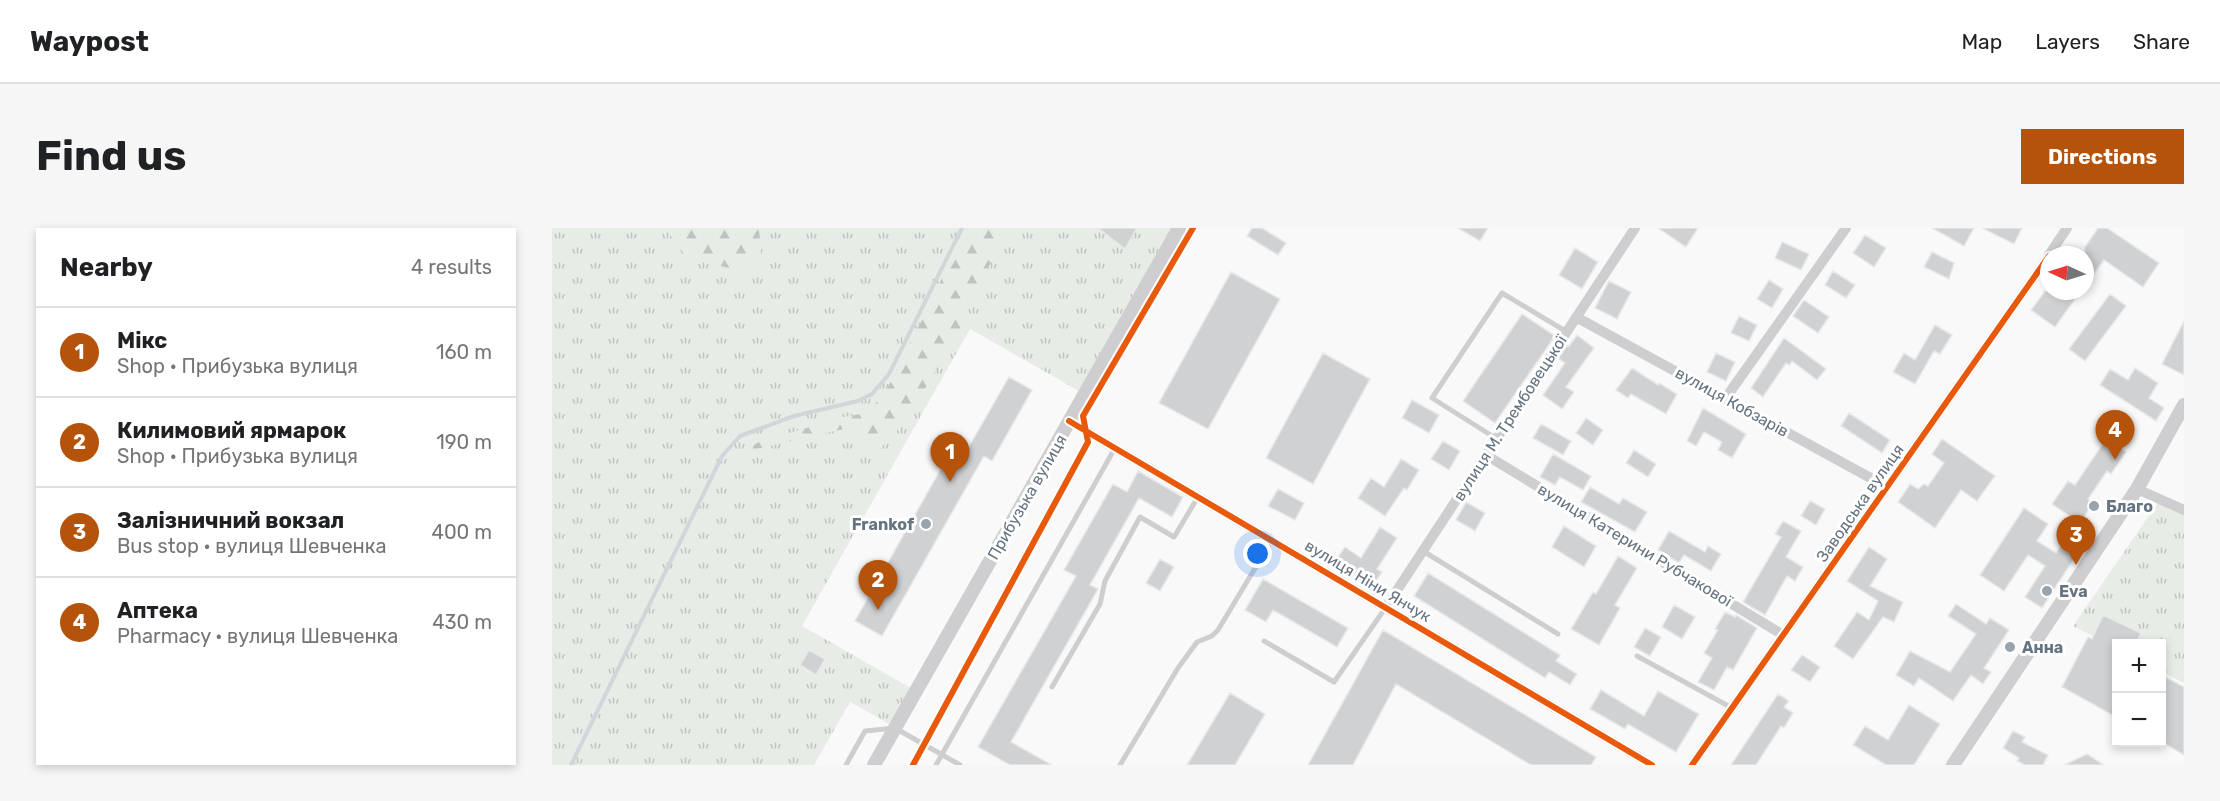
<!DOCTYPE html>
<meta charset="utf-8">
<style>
body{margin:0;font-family:Rubik,sans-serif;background:#f6f6f6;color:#202124}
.controls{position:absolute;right:18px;bottom:18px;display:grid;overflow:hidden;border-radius:0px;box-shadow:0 3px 9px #0003}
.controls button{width:54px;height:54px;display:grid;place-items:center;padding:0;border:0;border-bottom:2px solid #e0e0e0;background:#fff;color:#202124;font:30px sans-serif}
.compass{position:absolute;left:1488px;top:18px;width:54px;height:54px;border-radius:50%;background:#fff;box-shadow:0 3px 9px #0003;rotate:274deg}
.you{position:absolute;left:706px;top:326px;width:21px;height:21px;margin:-15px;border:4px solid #fff;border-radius:50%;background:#1a73e8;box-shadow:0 0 0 9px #1a73e833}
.badge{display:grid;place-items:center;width:39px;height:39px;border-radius:50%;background:#b45309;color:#fff;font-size:20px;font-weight:700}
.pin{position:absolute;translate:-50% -50px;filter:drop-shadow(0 2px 3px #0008)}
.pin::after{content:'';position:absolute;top:32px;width:21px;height:18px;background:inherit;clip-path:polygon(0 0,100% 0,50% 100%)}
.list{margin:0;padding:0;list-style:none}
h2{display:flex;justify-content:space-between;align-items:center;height:78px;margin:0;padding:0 24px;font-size:26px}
h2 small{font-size:20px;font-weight:400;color:#757577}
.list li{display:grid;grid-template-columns:39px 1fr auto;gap:18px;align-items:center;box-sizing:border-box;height:90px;padding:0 24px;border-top:2px solid #e0e0e0}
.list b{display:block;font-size:22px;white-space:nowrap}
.list p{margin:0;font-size:20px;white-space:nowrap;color:#757577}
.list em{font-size:20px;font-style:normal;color:#757577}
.map{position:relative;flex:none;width:1632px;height:537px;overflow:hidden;border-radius:0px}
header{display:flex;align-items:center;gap:36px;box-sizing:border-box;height:84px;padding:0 30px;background:#fff;border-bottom:2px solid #e0e0e0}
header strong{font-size:28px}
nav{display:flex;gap:33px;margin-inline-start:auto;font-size:21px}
.intro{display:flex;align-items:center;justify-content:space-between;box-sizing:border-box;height:144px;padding:0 36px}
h1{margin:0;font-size:42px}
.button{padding:15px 27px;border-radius:0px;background:#b45309;color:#fff;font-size:21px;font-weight:700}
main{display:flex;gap:36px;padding:0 36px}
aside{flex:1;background:#fff;border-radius:0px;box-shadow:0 3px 9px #0003}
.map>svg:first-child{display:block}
.grass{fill:url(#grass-tufts)}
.forest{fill:url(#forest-firs)}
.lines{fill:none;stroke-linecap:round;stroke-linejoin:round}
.stream{stroke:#d0d6da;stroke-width:4}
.building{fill:#d0d1d2;stroke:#e8e8e8;stroke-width:1.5}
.service{stroke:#ceced0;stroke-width:5}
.minor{stroke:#ceced0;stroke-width:10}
.tertiary{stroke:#ceced0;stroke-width:14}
.cycleway-casing{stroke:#fff;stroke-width:10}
.cycleway{stroke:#e8590c;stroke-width:6}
.poi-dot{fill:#99a3ab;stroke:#fff;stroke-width:2}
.labels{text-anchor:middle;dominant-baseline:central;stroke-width:6;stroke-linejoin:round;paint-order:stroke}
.street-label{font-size:16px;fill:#667481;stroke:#fff}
.poi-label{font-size:16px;font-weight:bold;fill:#667481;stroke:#fff;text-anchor:start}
</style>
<header>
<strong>Waypost</strong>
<nav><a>Map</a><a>Layers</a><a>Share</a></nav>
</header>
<div class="intro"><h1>Find us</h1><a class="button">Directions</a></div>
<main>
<aside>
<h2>Nearby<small>4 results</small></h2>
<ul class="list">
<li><span class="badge">1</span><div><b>Мікс</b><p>Shop · Прибузька вулиця</p></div><em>160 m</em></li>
<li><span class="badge">2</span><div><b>Килимовий ярмарок</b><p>Shop · Прибузька вулиця</p></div><em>190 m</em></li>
<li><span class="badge">3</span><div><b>Залізничний вокзал</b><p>Bus stop · вулиця Шевченка</p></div><em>400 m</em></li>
<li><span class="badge">4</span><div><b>Аптека</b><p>Pharmacy · вулиця Шевченка</p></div><em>430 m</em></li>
</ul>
</aside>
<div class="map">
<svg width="1632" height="537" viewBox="0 0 1632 537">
<defs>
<pattern id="grass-tufts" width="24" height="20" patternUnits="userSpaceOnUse" patternTransform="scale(1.5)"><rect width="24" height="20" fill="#e8ece7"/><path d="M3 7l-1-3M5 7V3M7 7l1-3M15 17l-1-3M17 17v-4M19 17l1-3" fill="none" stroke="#c0c4c1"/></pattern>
<pattern id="forest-firs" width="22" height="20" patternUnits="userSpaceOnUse" patternTransform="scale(1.5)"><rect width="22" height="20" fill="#e8ece7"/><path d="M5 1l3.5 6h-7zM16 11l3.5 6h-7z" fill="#c0c4c1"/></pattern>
</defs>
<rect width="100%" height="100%" fill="#f9f9f9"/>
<!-- grass -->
<path class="grass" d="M0,0H619L527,163L418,101L250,398L359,460L339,497L298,474L262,537H0Z
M1607,273L1632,284V455L1610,444V416H1564V420L1521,398Z"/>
<!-- forest -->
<path class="forest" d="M113,0H207L209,27L194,44L135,30Z
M416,0H455L408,100L355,192L324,225L296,200L187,225L207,214L292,189L315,185L334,163Z"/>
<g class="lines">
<!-- stream -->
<path class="stream" d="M19,537L170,228L188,208L242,188L306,173L320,166L337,146L410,0"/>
</g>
<!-- building -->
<path class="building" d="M546,0H585L573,21Z
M700,0H710L734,15L726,27L695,8Z
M906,0H936L928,13Z
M1106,0H1146L1134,19Z
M1380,0H1422L1412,18Z
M1430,0H1470L1462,16Z
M1546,0H1555L1607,35L1591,59L1552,32L1533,58V19Z
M1313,7L1334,20L1322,39L1301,25Z
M1230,14L1257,26L1249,42L1223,30Z
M1023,20L1046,34L1030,61L1007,47Z
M1380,24L1402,35L1397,51L1372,39Z
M1281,43L1303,57L1294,70L1273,57Z
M679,44L728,71L656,201L607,175Z
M1217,52L1231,61L1220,80L1205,71Z
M1057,53L1079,64L1065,91L1043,80Z
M1493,63H1529L1503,99L1479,82Z
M1558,66L1574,78L1533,133L1517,121Z
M1252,72L1277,89L1266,105L1241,88Z
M970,86L1003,108L943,195L911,173Z
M1187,88L1205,97L1197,113L1179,105Z
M1632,93V147L1610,136Z
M1383,97L1400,107L1388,126L1382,123L1363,156L1341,144L1352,125L1363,132Z
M1025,107L1042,120L1014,159L1022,164L1010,181L991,167L1013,135L1006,130L1015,117L1017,118Z
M1232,110L1274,141L1265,152L1240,133L1237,137L1234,135L1211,169L1199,160Z
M771,125L818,151L761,256L714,230Z
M1164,125L1183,134L1174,153L1155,144Z
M1080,140L1106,157L1107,155L1125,166L1114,186L1079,166L1076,170L1064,162Z
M1583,140L1606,155L1597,170L1612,180L1604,193L1548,157L1558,141L1576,152Z
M457,149L480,162L440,233L432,228L330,408L303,393L395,230L407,236Z
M860,172L887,187L877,205L850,190Z
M1151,180L1194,206L1180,230L1166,222L1170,214L1152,204L1144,218L1135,213Z
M1297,185L1338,212L1330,225L1289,198Z
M1034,190L1051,202L1041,217L1024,205Z
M989,196L1019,213L1011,227L981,210Z
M1390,211L1443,248L1425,273L1409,262L1383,300L1346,274L1358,256L1366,261L1372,256L1376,258L1392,235L1380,226Z
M1554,211L1574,224L1559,246L1555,243L1536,271L1541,275L1528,295L1500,276L1516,253L1523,257Z
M891,213L908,223L897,242L879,231Z
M1082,222L1104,236L1096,249L1074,235Z
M1001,226L1039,248L1031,262L1008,249L1003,257L988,249Z
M849,231L867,242L855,262L852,260L833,288L806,270L819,250L832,259Z
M586,243L631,269L620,289L587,270L538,357L546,361L459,514L500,537H458L426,519L524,348L512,342L561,256L575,264Z
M1038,259L1067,276L1071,270L1095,284L1083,304L1029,274Z
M726,261L752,275L743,292L716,278Z
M1258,273L1273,281L1264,297L1249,288Z
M914,274L933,285L923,303L904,292Z
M1472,280L1496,296L1485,313L1504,325L1512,313L1527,323L1490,380L1473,369L1493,338L1476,327L1452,363L1428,347Z
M1231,293L1249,303L1234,329L1251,339L1243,353L1235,348L1213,387L1191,374L1229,309L1223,306Z
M1012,298L1044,318L1032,339L1000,319Z
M828,299L845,310L825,341L830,344L818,362L780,337L793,319L809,330Z
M1117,303L1153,324L1156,318L1169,326L1159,343L1132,327L1127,335L1106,322Z
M1317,319L1335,331L1318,358L1351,374L1342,394L1331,389L1301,431L1282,418L1305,384L1317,392L1326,373L1295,353Z
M1066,328L1085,340L1063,377L1068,380L1047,417L1019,401L1041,364L1044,366Z
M608,331L622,339L608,363L594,355Z
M876,345L1008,427L1004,433L1025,446L1018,457L997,444L993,450L862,368Z
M711,351L796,400L785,419L721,382L714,394L693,382Z
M1404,376L1434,396L1438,390L1457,402L1432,440L1439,444L1431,456L1419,447L1401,473L1367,450L1362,458L1344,447L1358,423L1398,444L1424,406L1396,388Z
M1122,377L1143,389L1130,411L1110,399Z
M1173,384L1183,389L1184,387L1205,400L1181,442L1175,439L1162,462L1146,454L1160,430L1152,425L1166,402L1163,401Z
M1551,387L1589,405L1584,416H1564V489L1510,459L1536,409L1540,411Z
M1093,400L1109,409L1098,428L1082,419Z
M831,402L1044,529L1039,537H979L844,456L801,537H756Z
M257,422L273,431L264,447L248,437Z
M1250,427L1268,439L1258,454L1239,442Z
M1610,447L1632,459V527L1610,514Z
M1049,462L1092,488L1106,463L1147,486L1124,524L1076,496L1073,501L1038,481Z
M678,465L713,486L683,537H635Z
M1226,466L1237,473L1232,479L1241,485L1232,500L1229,498L1204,537H1179Z
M1357,477L1388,496L1362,537H1334L1301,517L1313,498L1336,512Z
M1461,503L1473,509L1470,514L1496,527L1491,537H1473L1465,533L1467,530L1451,520Z
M1535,526L1552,537H1512Z"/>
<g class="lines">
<!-- service -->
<path class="service" d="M945,211L880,170L950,65L1015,104
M871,323L1006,406
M712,413L782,454L834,379
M1085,428L1180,480
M500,459L548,376L553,353L588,289L622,309L646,269
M294,537L313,503L343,500L408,537
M384,537L563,220
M568,537L626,440L645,414L660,408L666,402L720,312"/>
<!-- minor -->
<path class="minor" d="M1497,27L1515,0
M1024,89L1335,259
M1173,171L1294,0
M517,193L1100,537
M934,227L1231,407
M1585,261L1632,282
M834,379L1083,0
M1140,537L1497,28"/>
<!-- tertiary -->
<path class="tertiary" d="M322,537L627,0
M1401,537L1585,261L1632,177"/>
<defs>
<path id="cycleway" d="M517,193L1100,537
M361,537L536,214L531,188L641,0
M1140,537L1497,28"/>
</defs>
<!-- cycleway casing -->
<use href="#cycleway" class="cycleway-casing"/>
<!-- cycleway -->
<use href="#cycleway" class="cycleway"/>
</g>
<!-- markers -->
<g class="poi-dot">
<circle cx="1542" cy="278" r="6"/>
<circle cx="374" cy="296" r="6"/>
<circle cx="1495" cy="363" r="6"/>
<circle cx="1458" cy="419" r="6"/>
</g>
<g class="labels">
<!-- street labels -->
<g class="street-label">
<text transform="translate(1180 174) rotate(29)">вулиця Кобзарів</text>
<text transform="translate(958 190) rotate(-57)">вулиця М. Трембовецької</text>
<text transform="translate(475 269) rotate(-60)">Прибузька вулиця</text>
<text transform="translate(1308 275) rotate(-55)">Заводська вулиця</text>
<text transform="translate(1083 317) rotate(31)">вулиця Катерини Рубчакової</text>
<text transform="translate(816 353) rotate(31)">вулиця Ніни Янчук</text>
</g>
<!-- poi labels -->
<g class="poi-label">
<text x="1554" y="278">Благо</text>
<text x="362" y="296" text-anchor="end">Frankof</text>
<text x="1507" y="363">Eva</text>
<text x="1470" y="419">Анна</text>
</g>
</g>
</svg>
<div class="controls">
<button>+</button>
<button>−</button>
</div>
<svg class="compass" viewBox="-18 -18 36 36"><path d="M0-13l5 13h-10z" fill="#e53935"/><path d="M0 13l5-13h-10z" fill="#757577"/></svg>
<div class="you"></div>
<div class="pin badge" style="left:398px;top:254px">1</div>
<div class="pin badge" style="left:326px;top:382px">2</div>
<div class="pin badge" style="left:1524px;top:337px">3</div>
<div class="pin badge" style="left:1563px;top:232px">4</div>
</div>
</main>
